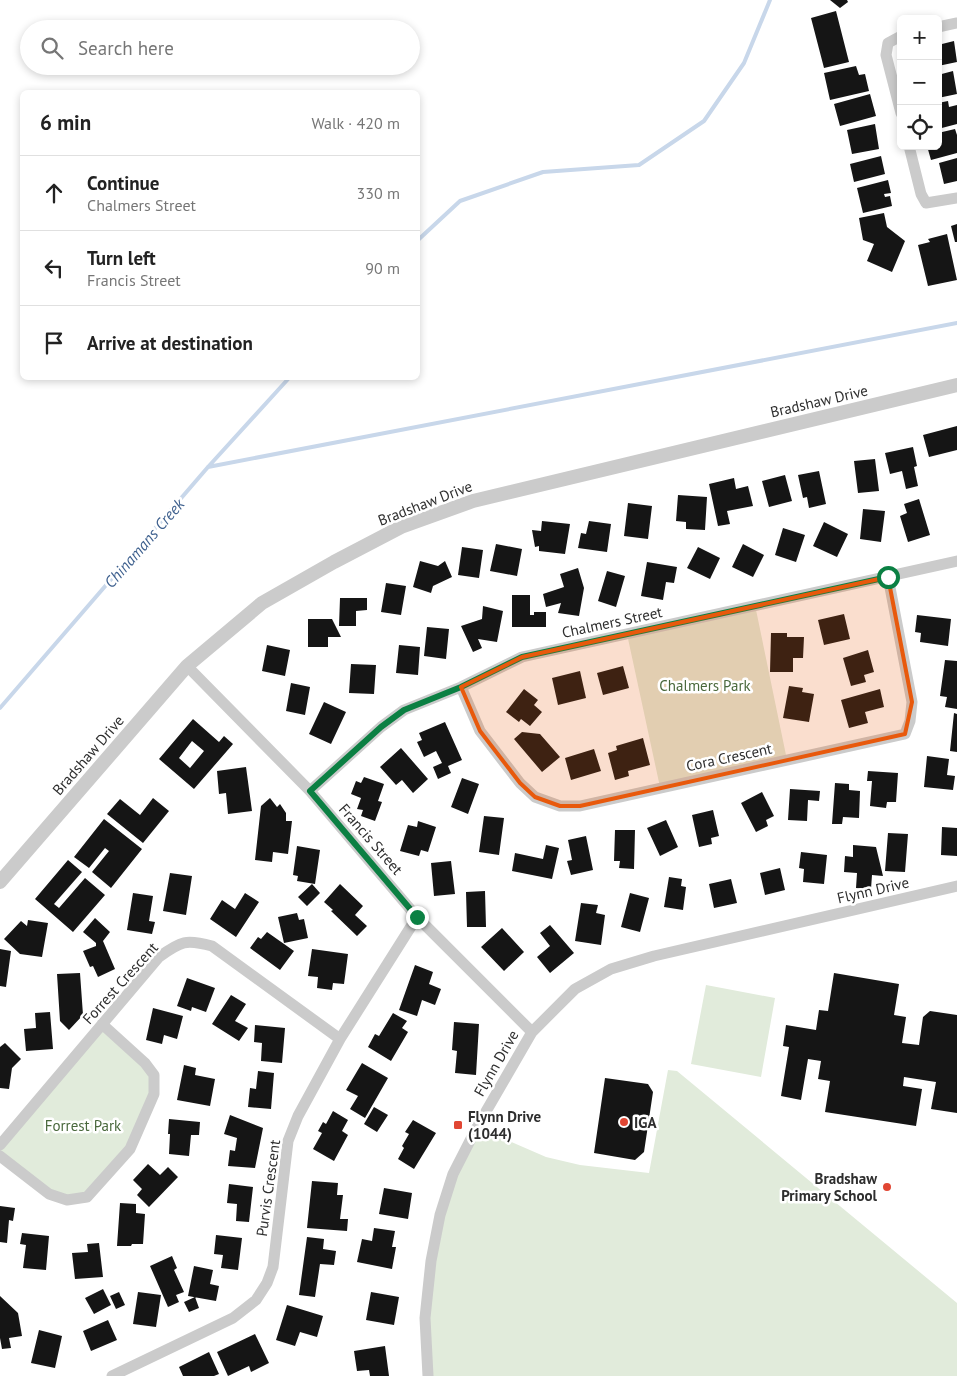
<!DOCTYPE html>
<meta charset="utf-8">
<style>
body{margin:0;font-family:"PT Sans",sans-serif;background:#f6f6f6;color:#222}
.controls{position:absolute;right:15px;top:15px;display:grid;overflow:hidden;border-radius:8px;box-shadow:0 2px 8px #0003}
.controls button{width:45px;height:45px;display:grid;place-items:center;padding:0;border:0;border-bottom:1px solid #e0e0e0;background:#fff;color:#222;font:25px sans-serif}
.stop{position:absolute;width:15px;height:15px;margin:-11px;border:4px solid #0b8043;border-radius:50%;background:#fff}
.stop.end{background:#0b8043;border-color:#fff;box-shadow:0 1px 5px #0008}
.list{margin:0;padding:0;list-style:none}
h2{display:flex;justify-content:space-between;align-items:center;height:65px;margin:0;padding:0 20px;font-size:21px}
h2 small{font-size:16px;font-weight:400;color:#767676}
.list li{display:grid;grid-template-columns:32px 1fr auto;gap:15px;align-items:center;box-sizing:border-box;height:75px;padding:0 20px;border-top:1px solid #e0e0e0}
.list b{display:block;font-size:19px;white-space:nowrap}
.list p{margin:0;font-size:16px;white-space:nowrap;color:#767676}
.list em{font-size:16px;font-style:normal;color:#767676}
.icon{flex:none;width:28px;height:28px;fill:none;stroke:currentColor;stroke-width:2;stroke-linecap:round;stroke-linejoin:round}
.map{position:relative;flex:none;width:957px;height:1376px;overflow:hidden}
.search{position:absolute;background:#fff;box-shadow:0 2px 8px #0003;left:20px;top:20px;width:400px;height:55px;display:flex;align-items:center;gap:12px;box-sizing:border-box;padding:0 18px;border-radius:28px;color:#767676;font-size:19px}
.panel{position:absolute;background:#fff;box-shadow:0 2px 8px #0003;left:20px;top:90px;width:400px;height:290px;border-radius:8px}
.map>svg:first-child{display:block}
.green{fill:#e1ebdb}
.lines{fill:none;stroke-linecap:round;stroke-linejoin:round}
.stream{stroke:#c8d7ea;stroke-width:4}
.building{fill:#151515;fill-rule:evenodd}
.minor{stroke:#cbcbcb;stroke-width:11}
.tertiary{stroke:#cbcbcb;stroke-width:14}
.route{stroke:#0b8043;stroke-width:6}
.marked{fill:#e8590c;fill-opacity:0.2;stroke:#e8590c;stroke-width:4;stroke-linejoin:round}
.poi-dot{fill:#e14633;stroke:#fff;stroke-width:2}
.labels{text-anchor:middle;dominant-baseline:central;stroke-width:5;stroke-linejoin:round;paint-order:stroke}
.street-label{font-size:15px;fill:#2e2e2e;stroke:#fff}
.park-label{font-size:15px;fill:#49683c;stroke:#fff}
.poi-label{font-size:15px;font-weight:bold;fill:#2e2e2e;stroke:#fff;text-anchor:start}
.water-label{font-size:16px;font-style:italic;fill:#3e608e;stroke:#fff}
</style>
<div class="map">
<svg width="957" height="1376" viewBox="0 0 957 1376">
<rect width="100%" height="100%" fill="#fff"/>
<!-- green -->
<path class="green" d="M755,605L787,760L660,787L627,634Z
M706,985L775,998L761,1077L691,1064Z
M102,1024L145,1063L154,1094L130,1149L87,1197L67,1200L0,1156V1145Z
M668,1070L677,1071L957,1303V1376H428L425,1318L440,1215L477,1127L546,1157L580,1165L649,1173Z"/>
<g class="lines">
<!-- stream -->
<path class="stream" d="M418,240L460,201L543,172L639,165L704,121L744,63L770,0
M208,467L957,323
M0,708L208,467L289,378"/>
</g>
<!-- building -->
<path class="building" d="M830,0H847L848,2L840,8Z
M836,11L849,62L824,68L811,18Z
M954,41L957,62L938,66V45Z
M856,66L859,75L865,74L869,91L830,100L824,73Z
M953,71L957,94L938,98V75Z
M870,94L876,116L840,126L834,104Z
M948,101L949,107L957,105V124L938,129V103Z
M875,124L879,149L852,154L847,130Z
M955,129L957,135V153L931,160L927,146H938V133Z
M881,156L885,174L854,182L850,164Z
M957,158V181L944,184L939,163Z
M888,180L891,193L884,194L885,197L890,196L892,206L863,213L857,188Z
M884,213L887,227L905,241L892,272L867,261L874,244L863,240L859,218Z
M957,224V242H955L951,226Z
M947,234L957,280L928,286L918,245L930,242L928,239Z
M957,426V450L929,457L923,435Z
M913,447L917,466L914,467L918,486L906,489L902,471L890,474L885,453Z
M875,459L879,491L858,493L854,461Z
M819,471L826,504L809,508L807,497L803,498L798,475Z
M785,475L792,501L769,507L762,481Z
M734,478L736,489L748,486L753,506L727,511L730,524L718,526L709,484Z
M678,495L707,497L705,530L686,529V522L676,521Z
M919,499L930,535L908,542L900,516L907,513L904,504Z
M628,503L652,506L648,539L624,536Z
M863,509L885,511L881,542L860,539Z
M542,521L570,524L565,554L539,551V546L535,547L532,530L541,531Z
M589,521L611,524L607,552L578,548L581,533L586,534Z
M824,522L848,534L837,557L813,546Z
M783,528L805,535L796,562L775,555Z
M496,544L522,549L517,576L490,571Z
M743,544L764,555L753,577L732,567Z
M462,547L483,550L479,578L458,575Z
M698,547L720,558L710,579L687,568Z
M420,561L438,566L445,561L452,577L433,586L431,593L413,587Z
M647,562L677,567L674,583L666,582L663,600L641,596Z
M578,568L584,588L579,616L558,613L561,603L546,607L543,594L564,587L560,574Z
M607,571L625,576L616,607L598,601Z
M386,583L406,586L401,615L381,612Z
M512,595H530V615H534V612H546V627H512Z
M340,598H367V610L356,611V626H339Z
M483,606L503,611L497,642L478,639L482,648L473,652L461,626L482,619Z
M844,614L850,639L824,645L818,620Z
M917,615L951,619L948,646L920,642L921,633L915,632Z
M308,619H332L341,637H328V647H308Z
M427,627L449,629L446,659L424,656Z
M771,633H787V637H804L803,658H793V672H770Z
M267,645L290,650L285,676L262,671Z
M399,645L420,647L418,675L396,673Z
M868,650L874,672L864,675L866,682L851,686L843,658Z
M945,660L957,661V709L945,707L947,697L940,696Z
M351,664L376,665L374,694L349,693Z
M623,666L629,688L603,695L597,673Z
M580,671L586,698L558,705L552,678Z
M291,683L310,687L305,715L286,711Z
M789,686L803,688L802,692L814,694L809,722L783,718Z
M524,689L538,700L534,705L542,712L530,726L521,719L519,722L506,712Z
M880,689L884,707L865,712L868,723L849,728L841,700Z
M324,702L346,712L331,744L309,734Z
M954,713L957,714V752L950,751Z
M193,719L219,742L224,736L233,744L194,789L159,759ZM192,741L204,751L190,768L179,758Z
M445,722L462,760L448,766L451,773L438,779L433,767L442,763L436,751L424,757L417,742L422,740L419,733Z
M522,732L540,734L560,757L542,772L514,739Z
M643,738L650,765L628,771L629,776L615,780L608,753L617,750L616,746Z
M401,748L428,779L413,793L402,780L396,785L380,767Z
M594,749L601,771L571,780L565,758Z
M927,756L949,759L947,775L955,776L953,790L924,787Z
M246,767L252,811L228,814L226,793L219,794L217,771Z
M868,771L898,773L896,802H887L886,808L870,806L872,781H867Z
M364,777L384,784L378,801L382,802L375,821L361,816L363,810L357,809L361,798L351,794L356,781L361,783Z
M462,778L479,784L468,814L451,807Z
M835,783L849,784V790L860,791L859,818L843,817L842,824H832Z
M790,789L820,791L819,801L808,800L807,821L788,820Z
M762,792L774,816L766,820L768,826L756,832L741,803Z
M153,798L169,811L143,843L107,814L120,799L140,815Z
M270,798L277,807L280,804L286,813V821H292L288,854L273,852L272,862L255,860L261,806Z
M713,810L719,836L711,838L712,844L699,847L692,815Z
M484,816L504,818L499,855L479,852Z
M104,819L142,849L111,888L92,872L109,851L105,848L89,868L74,857Z
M666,820L678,847L660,856L647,828Z
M418,821L436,827L428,852L421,850L419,856L400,851L408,825L417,827Z
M942,827L957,828V856L941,855Z
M615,830H635L634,869L619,868L620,861H614Z
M888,833L908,834L905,872L885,871Z
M586,836L593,870L571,875L567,861L572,860L568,840Z
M546,845L559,848L552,879L512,871L515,853L543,859Z
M853,845L876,847L883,876L872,875L871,889L856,888L857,873L844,872L845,856L853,857Z
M297,846L320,850L315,884L297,881L298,876L293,875Z
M801,852L827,855L824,884L803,882L804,869L799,868Z
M68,860L82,872L54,904L59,908L85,878L105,895L73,932L35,899Z
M451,861L455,894L434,896L431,863Z
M780,868L785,890L765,895L760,873Z
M170,873L192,876L186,915L163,911Z
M669,877L682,879L681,886L686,887L683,910L664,907Z
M731,879L737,903L714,908L709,884Z
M312,884L320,893L307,906L298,897Z
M340,884L363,906L355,915L367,926L357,936L331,911L333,910L324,902Z
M485,891L486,927H467L466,892Z
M133,893L153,896L149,921L155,922L152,934L127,930Z
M245,893L259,902L236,937L210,919L222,900L235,909Z
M630,893L649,898L640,932L621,927Z
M581,903L598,905L596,913L605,915L601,945L575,941Z
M297,913L299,920L304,919L308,938L284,943L278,917Z
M95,918L110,932L103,941L115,969L98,977L93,966L90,967L83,951L96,946V943L83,932Z
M28,920L48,923L42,957L20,954L4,939L21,921L27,926Z
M550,925L574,953L550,973L537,957L550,946L540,933Z
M502,928L524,952L504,971L481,947Z
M267,932L294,951L280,970L250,948L258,937L261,939Z
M0,949L11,951L6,987L0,986Z
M312,949L348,954L344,984L333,983L332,990L317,988L318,977L308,976Z
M415,965L433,972L429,984L441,989L435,1005L422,1000L417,1016L399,1010Z
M80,973L83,1015L69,1030L60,1021L57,974Z
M834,973L899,984L894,1015L906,1017L902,1043L919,1045L923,1017L930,1011L957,1015V1113L931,1109L936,1082L904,1077L903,1086L922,1089L916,1126L825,1112L830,1081L818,1079L821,1061L808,1059L801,1100L781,1096L789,1047L783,1046L786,1025L816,1030L819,1010L828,1011Z
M187,978L215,988L206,1012L192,1007L191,1011L177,1006Z
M231,995L246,1004L235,1021L248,1028L239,1041L212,1024Z
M153,1008L183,1016L177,1039L164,1035L162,1044L146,1040Z
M50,1012L53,1049L26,1051L24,1029L36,1028L35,1013Z
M393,1013L407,1021L402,1028L408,1032L391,1061L368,1047L375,1034L379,1036Z
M454,1022L479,1024L476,1075L455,1073L457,1051L452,1050Z
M255,1025L285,1028L282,1063L261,1061L262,1043L254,1042Z
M5,1043L21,1059L12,1068L9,1089L0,1088V1047Z
M362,1063L388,1078L365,1118L350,1109L358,1096L346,1090Z
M184,1065L196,1068L195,1075L215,1079L210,1106L177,1100Z
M258,1071L274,1073L271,1109L248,1107L250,1088L256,1089Z
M605,1078L648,1084L653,1092L644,1152L635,1160L594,1153Z
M374,1107L388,1115L377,1132L364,1124Z
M333,1111L348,1120L342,1131L348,1135L334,1161L313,1149L322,1133L318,1131L323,1122L326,1124Z
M230,1115L263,1128L255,1168L228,1166L230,1150L235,1151L237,1138L224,1134Z
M169,1119L200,1122L199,1135H191L189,1156L169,1154L170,1134H168Z
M413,1120L436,1133L414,1169L398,1159L404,1148L402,1146L409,1134L405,1132Z
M148,1164L160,1175L168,1167L178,1177L149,1207L137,1195L142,1189L133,1180Z
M312,1181L338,1183L337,1195H343L340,1219H348L347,1231L307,1228Z
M229,1184L253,1187L249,1222L236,1221L237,1204L227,1203Z
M384,1188L412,1193L408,1219L379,1214Z
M120,1203L136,1204V1213L145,1214L143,1244H132L131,1246H117Z
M0,1206L15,1208L13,1221L9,1220L7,1243L0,1242Z
M374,1228L395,1231L392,1247H396L392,1269L357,1262L362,1239L372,1241Z
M22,1233L49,1236L46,1270L23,1268L26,1245L20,1244Z
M216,1235L242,1238L238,1270L221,1268L223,1255L214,1254Z
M307,1237L324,1239L323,1249L336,1251L334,1265L320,1264L315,1297L299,1295Z
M99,1243L103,1277L75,1279L72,1253L88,1252L87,1244Z
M172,1256L177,1268L174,1270L184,1292L176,1295L179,1302L168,1307L150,1266Z
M194,1266L213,1270L210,1284L219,1286L216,1301L188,1296Z
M103,1289L111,1305L94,1314L85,1298Z
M119,1292L125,1305L116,1309L110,1296Z
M138,1292L161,1295L156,1327L133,1324Z
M371,1292L399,1297L394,1325L366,1320Z
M0,1296L18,1313L22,1336L9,1338L11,1348L2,1349L0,1338Z
M195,1297L199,1308L189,1312L184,1302Z
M287,1305L323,1316L317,1337L300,1332L295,1346L276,1340Z
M108,1320L117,1340L91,1351L83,1331Z
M39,1330L62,1336L55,1368L31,1363Z
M255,1334L269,1363L251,1372L249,1366L228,1376L217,1352Z
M385,1346L389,1376H370L369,1370L357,1371L354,1351Z
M209,1352L219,1374L214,1376H183L179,1367Z"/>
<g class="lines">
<!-- minor -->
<path class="minor" d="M938,27L957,23
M901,36L888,43L886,55L901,113
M909,146L921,194L926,203L957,198
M187,666L310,791L417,917L532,1032
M461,687L480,731L520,783L535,797L560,806H580L905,734L910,721L912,702L888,577
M310,791L381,727L404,710L461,687L522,657L957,561
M0,1145L159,957C181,941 186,939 212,946L340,1039
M0,1156L49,1194L67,1200L87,1197L130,1149L154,1094V1075L145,1063L102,1024
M112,1376L233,1318L256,1300L267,1283L273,1267L288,1141L298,1116L340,1039L417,917
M428,1376L425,1318L431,1261L440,1215L453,1174L477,1127L532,1032L575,989L611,969L654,956L957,886"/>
<!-- tertiary -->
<path class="tertiary" d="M0,882L187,666L262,603L334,562L401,527L473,501L957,385"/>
</g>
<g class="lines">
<!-- route -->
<path class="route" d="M417,917L310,791L381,727L404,710L461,687L522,657L888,577"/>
</g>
<!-- marked area -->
<path class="marked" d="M888,577L912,702L905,734L580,806H560L535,797L520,783L480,731L461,687L522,657Z"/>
<!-- markers -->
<g class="poi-dot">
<circle cx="624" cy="1122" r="5"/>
<rect x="453" y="1120" width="10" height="10" rx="2.5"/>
<circle cx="887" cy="1187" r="5"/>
</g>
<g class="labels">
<!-- street labels -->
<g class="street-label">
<text transform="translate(819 401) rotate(-13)">Bradshaw Drive</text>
<text transform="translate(425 503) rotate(-21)">Bradshaw Drive</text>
<text transform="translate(612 622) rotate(-12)">Chalmers Street</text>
<text transform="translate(88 755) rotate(-49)">Bradshaw Drive</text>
<text transform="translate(729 757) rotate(-12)">Cora Crescent</text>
<text transform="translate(371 839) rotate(49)">Francis Street</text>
<text transform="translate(873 890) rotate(-13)">Flynn Drive</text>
<text transform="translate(120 983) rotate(-48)">Forrest Crescent</text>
<text transform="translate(496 1063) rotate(-60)">Flynn Drive</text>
<text transform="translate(268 1188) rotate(-82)">Purvis Crescent</text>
</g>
<!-- park labels -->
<g class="park-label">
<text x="705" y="685">Chalmers Park</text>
<text x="83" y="1125">Forrest Park</text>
</g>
<!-- poi labels -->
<g class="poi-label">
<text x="468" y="1116">Flynn Drive<tspan x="468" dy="17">(1044)</tspan></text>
<text x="634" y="1122">IGA</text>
<text x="877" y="1178" text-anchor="end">Bradshaw<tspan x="877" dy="17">Primary School</tspan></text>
</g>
<!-- water labels -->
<g class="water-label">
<text transform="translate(144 543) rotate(-49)">Chinamans Creek</text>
</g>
</g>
</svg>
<div class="controls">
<button>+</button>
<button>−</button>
<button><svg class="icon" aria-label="locate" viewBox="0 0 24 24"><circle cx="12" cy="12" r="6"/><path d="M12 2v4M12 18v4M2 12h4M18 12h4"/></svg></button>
</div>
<div class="stop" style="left:888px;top:577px"></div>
<div class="stop end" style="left:417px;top:917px"></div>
<div class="search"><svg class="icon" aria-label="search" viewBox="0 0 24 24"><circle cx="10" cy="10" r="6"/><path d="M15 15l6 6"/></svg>Search here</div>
<section class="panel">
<h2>6 min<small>Walk · 420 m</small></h2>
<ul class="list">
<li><svg class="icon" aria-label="ahead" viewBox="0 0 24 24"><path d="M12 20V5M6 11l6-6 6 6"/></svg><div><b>Continue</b><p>Chalmers Street</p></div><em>330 m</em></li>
<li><svg class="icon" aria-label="left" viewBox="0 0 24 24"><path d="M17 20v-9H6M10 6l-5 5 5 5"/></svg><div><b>Turn left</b><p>Francis Street</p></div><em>90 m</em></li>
<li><svg class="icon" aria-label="arrive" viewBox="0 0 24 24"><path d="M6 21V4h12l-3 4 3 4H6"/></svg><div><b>Arrive at destination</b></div></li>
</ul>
</section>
</div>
